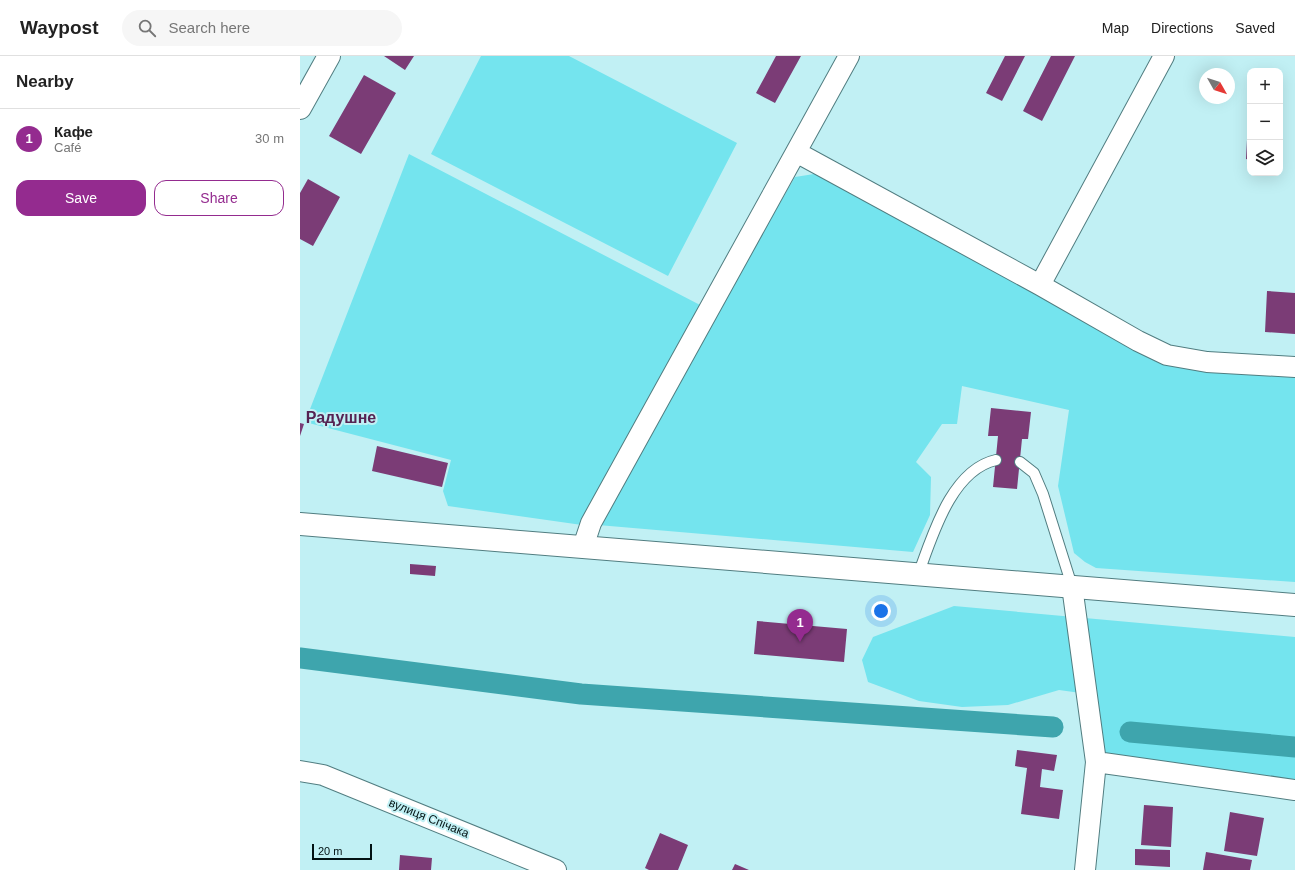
<!DOCTYPE html>
<meta charset="utf-8">
<style>
body{margin:0;font-family:Helvetica,sans-serif;background:#f6f6f6;color:#222}
.controls{position:absolute;right:12px;top:12px;display:grid;overflow:hidden;border-radius:8px;box-shadow:0 4px 16px #0002}
.controls button{width:36px;height:36px;display:grid;place-items:center;padding:0;border:0;border-bottom:1px solid #e0e0e0;background:#fff;color:#222;font:20px sans-serif}
.compass{position:absolute;left:899px;top:12px;width:36px;height:36px;border-radius:50%;background:#fff;box-shadow:0 4px 16px #0002;rotate:129deg}
.scale{position:absolute;left:12px;bottom:10px;width:60px;box-sizing:border-box;padding-left:4px;border:2px solid #021213;border-top:0;font-size:11px;line-height:14px;white-space:nowrap;color:#021213;-webkit-text-stroke:3px #c1f0f4;paint-order:stroke}
.you{position:absolute;left:581px;top:555px;width:14px;height:14px;margin:-10px;border:3px solid #fff;border-radius:50%;background:#1a73e8;box-shadow:0 0 0 6px #1a73e833}
.badge{display:grid;place-items:center;width:26px;height:26px;border-radius:50%;background:#942b8f;color:#fff;font-size:13px;font-weight:700}
.pin{position:absolute;translate:-50% -33px;filter:drop-shadow(0 1px 2px #0008)}
.pin::after{content:'';position:absolute;top:21px;width:14px;height:12px;background:inherit;clip-path:polygon(0 0,100% 0,50% 100%)}
.list{margin:0;padding:0;list-style:none}
h2{display:flex;justify-content:space-between;align-items:center;height:52px;margin:0;padding:0 16px;font-size:17px}
h2 small{font-size:13px;font-weight:400;color:#767676}
.list li{display:grid;grid-template-columns:26px 1fr auto;gap:12px;align-items:center;box-sizing:border-box;height:60px;padding:0 16px;border-top:1px solid #e0e0e0}
.list b{display:block;font-size:15px;white-space:nowrap}
.list p{margin:0;font-size:13px;white-space:nowrap;color:#767676}
.list em{font-size:13px;font-style:normal;color:#767676}
.actions{display:flex;gap:8px;padding:12px 16px}
.actions a{flex:1;padding:9px 0;border:1px solid #942b8f;border-radius:12px;text-align:center;font-size:14px;color:#942b8f}
.actions .main{background:#942b8f;color:#fff}
.icon{flex:none;width:22px;height:22px;fill:none;stroke:currentColor;stroke-width:2;stroke-linecap:round;stroke-linejoin:round}
.map{position:relative;flex:none;width:995px;height:814px;overflow:hidden}
header{display:flex;align-items:center;gap:24px;box-sizing:border-box;height:56px;padding:0 20px;background:#fff;border-bottom:1px solid #e0e0e0}
header strong{font-size:19px}
nav{display:flex;gap:22px;margin-inline-start:auto;font-size:14px}
.search{width:280px;height:36px;background:#f6f6f6;display:flex;align-items:center;gap:10px;box-sizing:border-box;padding:0 14px;border-radius:22px;color:#767676;font-size:15px}
main{display:flex}
aside{flex:1;background:#fff}
.map>svg:first-child{display:block}
.green{fill:#74e4ee}
.lines{fill:none;stroke-linecap:round;stroke-linejoin:round}
.canal{stroke:#3ea5ad;stroke-width:21}
.building{fill:#7b3c76}
.service-casing{stroke:#517d80;stroke-width:12}
.minor-casing{stroke:#517d80;stroke-width:22}
.tertiary-casing{stroke:#517d80;stroke-width:24}
.primary-casing{stroke:#517d80;stroke-width:24}
.service{stroke:#fff;stroke-width:10}
.minor{stroke:#fff;stroke-width:20}
.tertiary{stroke:#fff;stroke-width:22}
.primary{stroke:#fff;stroke-width:22}
.labels{text-anchor:middle;dominant-baseline:central;stroke-width:4;stroke-linejoin:round;paint-order:stroke}
.street-label{font-size:12px;fill:#021213;stroke:#c1f0f4}
.district-label{font-size:16px;font-weight:bold;fill:#552252;stroke:#c1f0f4}
</style>
<header>
<strong>Waypost</strong>
<div class="search"><svg class="icon" aria-label="search" viewBox="0 0 24 24"><circle cx="10" cy="10" r="6"/><path d="M15 15l6 6"/></svg>Search here</div>
<nav><a>Map</a><a>Directions</a><a>Saved</a></nav>
</header>
<main>
<aside>
<h2>Nearby<small></small></h2>
<ul class="list">
<li><span class="badge">1</span><div><b>Кафе</b><p>Café</p></div><em>30 m</em></li>
</ul>
<div class="actions"><a class="main">Save</a><a>Share</a></div>
</aside>
<div class="map">
<svg width="995" height="814" viewBox="0 0 995 814">
<rect width="100%" height="100%" fill="#c1f0f4"/>
<!-- green -->
<path class="green" d="M181,0H269L437,87L368,220L131,98Z
M109,98L402,250L282,469L148,450L143,435L151,404L5,366Z
M514,118L535,126L837,290L995,317V526L796,512L785,506L774,497L758,430L769,354L662,330L657,368H642L616,406L631,421L630,459L613,496L298,469L396,292L495,121Z
M654,550L995,581V734L796,706L788,638L759,634L708,649L662,651L619,645L568,626L562,604L573,581Z"/>
<g class="lines">
<!-- canal -->
<path class="canal" d="M0,602L281,638L753,671
M830,676L995,691"/>
</g>
<!-- building -->
<path class="building" d="M84,0H114L105,14Z
M476,0H501L475,47L456,37Z
M705,0H725L702,45L686,37Z
M751,0H775L742,65L723,55Z
M64,19L96,37L61,98L29,80Z
M949,46H950V104L946,103Z
M8,123L40,141L13,190L0,183V137Z
M967,235L995,237V278L965,276Z
M691,352L731,356L728,383H722L717,433L693,431L698,380H688Z
M0,367L4,368L0,380Z
M77,390L148,407L142,431L72,415Z
M110,508L136,510L135,520L110,518Z
M457,565L547,573L544,606L454,598Z
M717,694L757,699L754,715L742,713L740,731L763,734L759,763L721,758L727,712L715,710Z
M844,749L873,751L871,791L841,789Z
M930,756L964,762L957,800L924,795Z
M360,777L388,789L378,814H349L345,812Z
M835,793L870,794V811L835,809Z
M906,796L952,804L950,814H903Z
M100,799L132,802L131,814H99Z
M435,808L449,814H432Z"/>
<g class="lines">
<defs>
<path id="service" d="M720,406L734,417L743,438L772,530
M618,519C632,481 651,414 696,404"/>
<path id="minor" d="M496,96L549,0
M740,229L864,0
M283,491L291,467L496,96L740,229L838,285L867,299L907,306L995,311
M772,530L796,706L785,814
M796,706L995,734
M0,715L23,719L256,814"/>
<path id="tertiary" d="M0,52L29,0"/>
<path id="primary" d="M0,468L995,549"/>
</defs>
<!-- service casing -->
<use href="#service" class="service-casing"/>
<!-- minor casing -->
<use href="#minor" class="minor-casing"/>
<!-- tertiary casing -->
<use href="#tertiary" class="tertiary-casing"/>
<!-- primary casing -->
<use href="#primary" class="primary-casing"/>
<!-- service -->
<use href="#service" class="service"/>
<!-- minor -->
<use href="#minor" class="minor"/>
<!-- tertiary -->
<use href="#tertiary" class="tertiary"/>
<!-- primary -->
<use href="#primary" class="primary"/>
</g>
<g class="labels">
<!-- street labels -->
<g class="street-label">
<text transform="translate(129 762) rotate(22)">вулиця Спічака</text>
</g>
<!-- district labels -->
<g class="district-label">
<text x="41" y="361">Радушне</text>
</g>
</g>
</svg>
<div class="controls">
<button>+</button>
<button>−</button>
<button><svg class="icon" aria-label="layers" viewBox="0 0 24 24"><path d="M12 4l9 5-9 5-9-5zM3 14l9 5 9-5"/></svg></button>
</div>
<svg class="compass" viewBox="-18 -18 36 36"><path d="M0-13l5 13h-10z" fill="#e53935"/><path d="M0 13l5-13h-10z" fill="#767676"/></svg>
<div class="scale">20 m</div>
<div class="you"></div>
<div class="pin badge" style="left:500px;top:586px">1</div>
</div>
</main>
